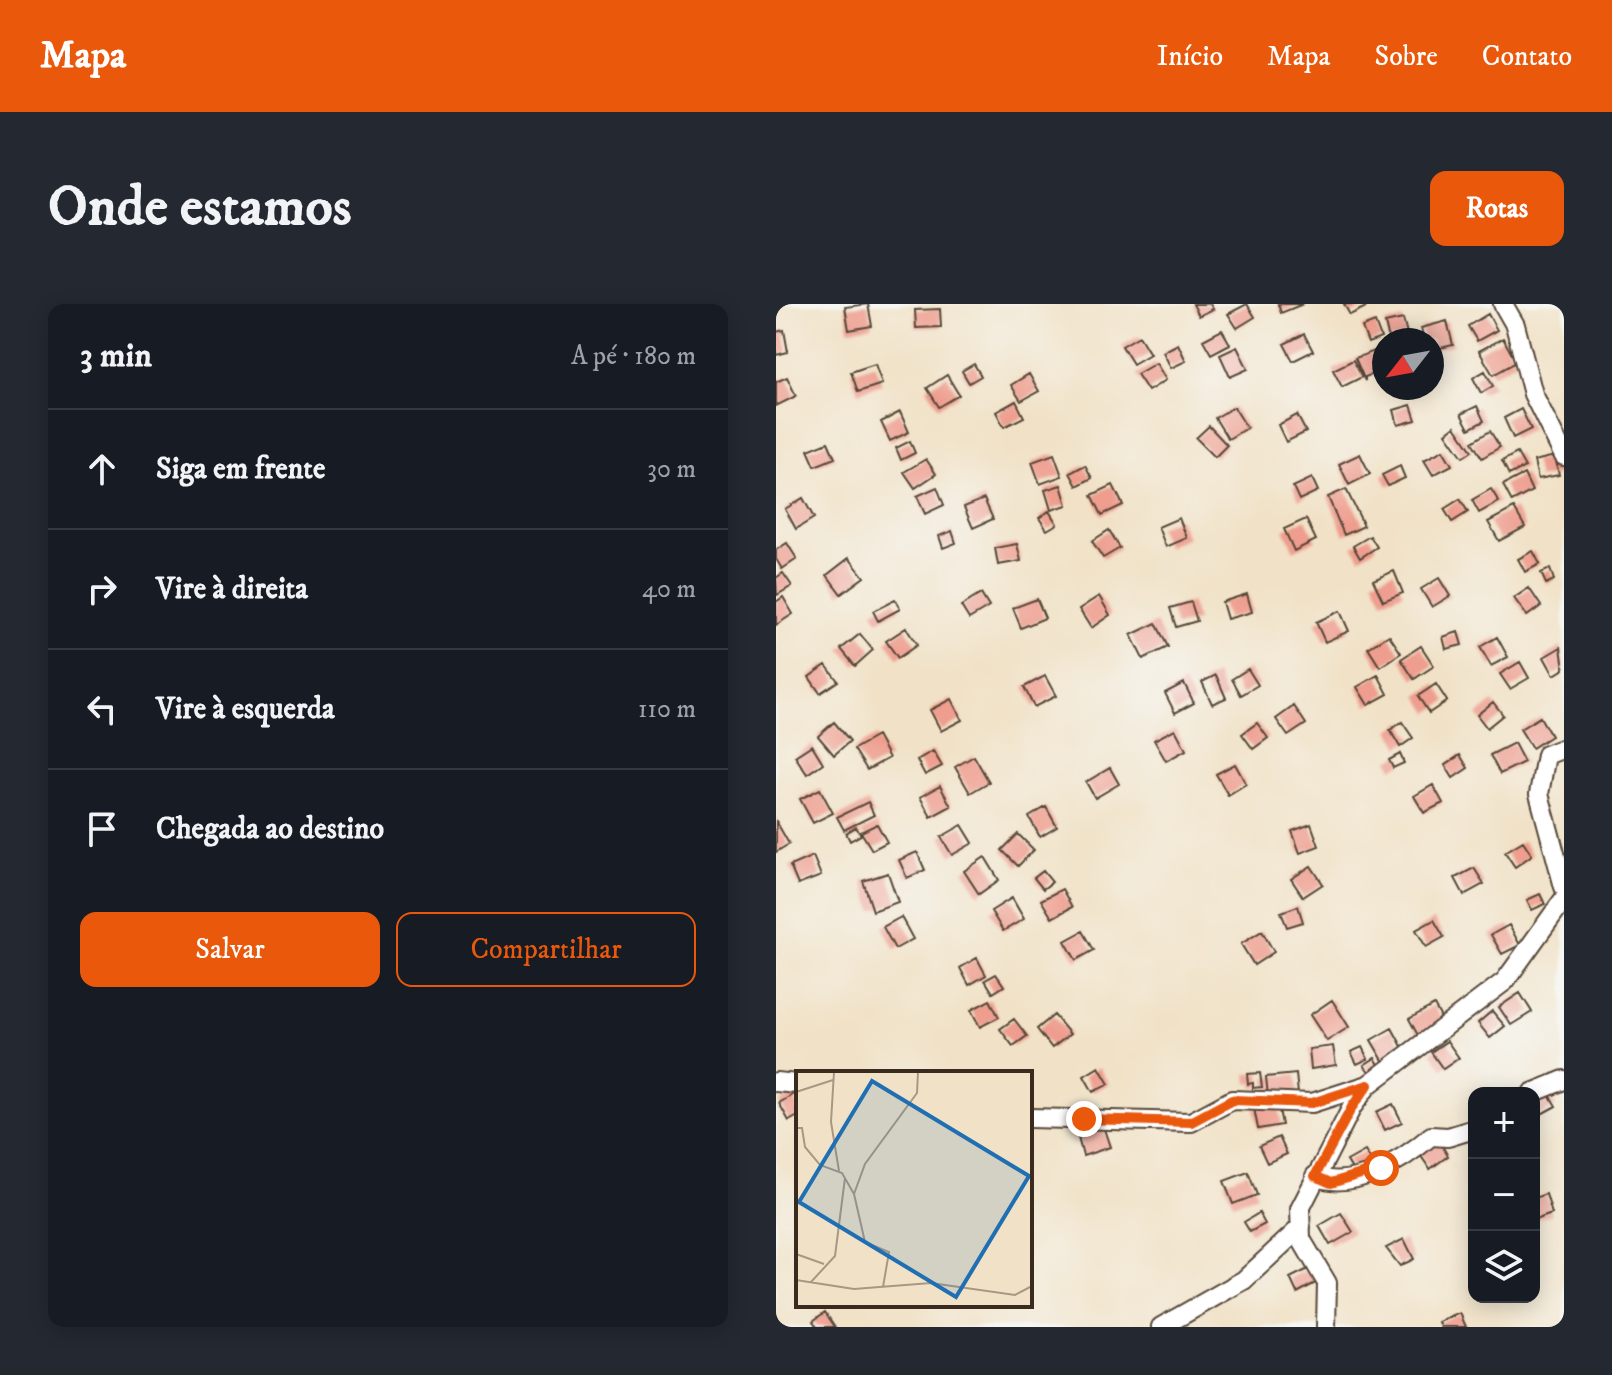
<!DOCTYPE html>
<html lang="pt">
<meta charset="utf-8">
<style>
body{margin:0;font-family:"IM FELL DW Pica",serif;background:#242831;color:#f1f3f6}
.controls{position:absolute;right:24px;bottom:24px;display:grid;overflow:hidden;border-radius:16px;box-shadow:0 4px 20px #0003}
.controls button{width:72px;height:72px;display:grid;place-items:center;padding:0;border:0;border-bottom:2px solid #363941;background:#171b24;color:#f1f3f6;font:40px sans-serif}
.compass{position:absolute;left:596px;top:24px;width:72px;height:72px;border-radius:50%;background:#171b24;box-shadow:0 4px 20px #0003;rotate:239deg}
.stop{position:absolute;width:24px;height:24px;margin:-18px;border:6px solid #ea580c;border-radius:50%;background:#fff}
.stop.end{background:#ea580c;border-color:#fff;box-shadow:0 2px 8px #0008}
.list{margin:0;padding:0;list-style:none}
h2{display:flex;justify-content:space-between;align-items:center;height:104px;margin:0;padding:0 32px;font-size:34px}
h2 small{font-size:26px;font-weight:400;color:#9ea1a6}
.list li{display:grid;grid-template-columns:52px 1fr auto;gap:24px;align-items:center;box-sizing:border-box;height:120px;padding:0 32px;border-top:2px solid #363941}
.list b{display:block;font-size:30px;white-space:nowrap}
.list em{font-size:26px;font-style:normal;color:#9ea1a6}
.actions{display:flex;gap:16px;padding:24px 32px}
.actions a{flex:1;padding:18px 0;border:2px solid #ea580c;border-radius:16px;text-align:center;font-size:28px;color:#ea580c}
.actions .main{background:#ea580c;color:#fff}
.icon{flex:none;width:44px;height:44px;fill:none;stroke:currentColor;stroke-width:2;stroke-linecap:round;stroke-linejoin:round}
.map{position:relative;flex:none;width:788px;height:1023px;overflow:hidden;border-radius:16px}
header{display:flex;align-items:center;gap:48px;box-sizing:border-box;height:112px;padding:0 40px;background:#ea580c;color:#fff}
header strong{font-size:38px}
nav{display:flex;gap:44px;margin-inline-start:auto;font-size:28px}
.intro{display:flex;align-items:center;justify-content:space-between;box-sizing:border-box;height:192px;padding:0 48px}
h1{margin:0;font-size:56px}
.button{padding:20px 36px;border-radius:16px;background:#ea580c;color:#fff;font-size:28px;font-weight:700}
main{display:flex;gap:48px;padding:0 48px}
aside{flex:1;background:#171b24;border-radius:16px;box-shadow:0 4px 20px #0003}
.map>svg:first-child{display:block}
.building{fill:#ee9d8e}
.lines{fill:none;stroke-linecap:round;stroke-linejoin:round}
.minor-casing{stroke:#564637;stroke-width:22}
.minor{stroke:#fff;stroke-width:18}
.route{stroke:#ea580c;stroke-width:10}
.inset-road{fill:none;stroke:#a89883;stroke-width:2}
.view{fill:#1f6fb2;fill-opacity:0.15;stroke:#1f6fb2;stroke-width:4}
.inset-edge{fill:none;stroke:#3b2a1e;stroke-width:4}
</style>
<header>
<strong>Mapa</strong>
<nav><a>Início</a><a>Mapa</a><a>Sobre</a><a>Contato</a></nav>
</header>
<div class="intro"><h1>Onde estamos</h1><a class="button">Rotas</a></div>
<main>
<aside>
<h2>3 min<small>A pé · 180 m</small></h2>
<ul class="list">
<li><svg class="icon" aria-label="ahead" viewBox="0 0 24 24"><path d="M12 20V5M6 11l6-6 6 6"/></svg><div><b>Siga em frente</b></div><em>30 m</em></li>
<li><svg class="icon" aria-label="right" viewBox="0 0 24 24"><path d="M7 20v-9h11M14 6l5 5-5 5"/></svg><div><b>Vire à direita</b></div><em>40 m</em></li>
<li><svg class="icon" aria-label="left" viewBox="0 0 24 24"><path d="M17 20v-9H6M10 6l-5 5 5 5"/></svg><div><b>Vire à esquerda</b></div><em>110 m</em></li>
<li><svg class="icon" aria-label="arrive" viewBox="0 0 24 24"><path d="M6 21V4h12l-3 4 3 4H6"/></svg><div><b>Chegada ao destino</b></div></li>
</ul>
<div class="actions"><a class="main">Salvar</a><a>Compartilhar</a></div>
</aside>
<div class="map">
<svg width="788" height="1023" viewBox="0 0 788 1023">
<rect width="100%" height="100%" fill="#f6f6f2"/>
<filter id="ink" filterUnits="userSpaceOnUse"><feTurbulence type="fractalNoise" baseFrequency=".0125" numOctaves="2"/><feDisplacementMap in="SourceGraphic" scale="16" xChannelSelector="R" yChannelSelector="G"/><feConvolveMatrix kernelMatrix="1 2 1 2 8 2 1 2 1" color-interpolation-filters="sRGB"/></filter>
<filter id="wash" filterUnits="userSpaceOnUse"><feTurbulence type="fractalNoise" baseFrequency=".006" numOctaves="4" result="noise"/><feDisplacementMap in="SourceGraphic" scale="32" xChannelSelector="R" yChannelSelector="G"/><feGaussianBlur stdDeviation="1.8" result="paint"/><feColorMatrix in="noise" values="0 0 0 0 0 0 0 0 0 0 0 0 0 0 0 0 0 1.4 0 .05"/><feComposite in="paint" operator="in"/></filter>
<g filter="url(#wash)">
<rect width="100%" height="100%" fill="#f1e2c7"/>
<g id="blocks">
<!-- building -->
<path class="building" d="M92,0L96,22L73,26L69,3Z
M417,0H434L437,5L423,12Z
M471,0L479,13L461,24L452,10Z
M502,0H527L505,9Z
M568,0H596L574,11Z
M164,5L165,23L140,24L139,6Z
M712,10L721,26L701,37L692,22Z
M627,15L632,33L613,36L609,19Z
M671,17L677,41L656,46V36H648L645,24Z
M599,18L605,34L592,39L586,23Z
M8,26L12,48L0,51V28Z
M446,26L454,40L435,50L427,36Z
M528,30L537,47L517,57L508,40Z
M363,32L374,50L357,60L346,42Z
M727,34L740,58L717,71L703,47Z
M402,40L410,57L395,64L387,48Z
M461,43L472,65L454,73L444,51Z
M599,47L607,66L589,73V77L579,54Z
M577,56L586,73L566,83L557,66Z
M380,59L390,76L372,87L361,70Z
M99,60L106,80L82,88L75,68Z
M198,60L205,72L193,79L186,67Z
M709,67L717,82L705,89L697,74Z
M253,70L263,87L245,97L235,81Z
M171,71L183,91L163,103L151,84Z
M11,73L20,92L0,102V78Z
M240,97L248,113L228,123L220,108Z
M635,101L640,116L622,121L618,106Z
M701,102L708,117L693,125L685,110Z
M458,103L471,124L452,135L439,114Z
M745,105L755,125L737,134L728,114Z
M124,108L133,128L114,137L105,118Z
M521,111L530,128L510,138L502,121Z
M433,122L451,141L439,153L420,134Z
M679,122L696,147L687,153L670,129Z
M714,127L724,143L706,154L696,138Z
M134,137L139,149L125,156L120,144Z
M52,138L59,154L39,162L32,146Z
M667,146L676,161L657,171L648,156Z
M741,149L749,163L733,171L726,157Z
M278,150L286,172L264,180L256,158Z
M584,150L594,170L573,181L563,160Z
M779,152L783,171L762,175L758,157Z
M150,155L160,170L139,184L128,168Z
M309,161L316,174L301,182L294,169Z
M624,162L629,174L612,182L606,171Z
M748,170L756,187L736,198L727,181Z
M536,174L542,187L523,196L517,183Z
M285,181L291,201L275,206L269,186Z
M337,181L347,201L326,211L316,191Z
M161,183L168,201L149,210L141,192Z
M570,185L588,222L568,231L552,193Z
M715,185L723,198L703,209L696,196Z
M27,194L38,214L20,225L9,205Z
M208,195L217,215L197,224L188,203Z
M684,195L692,208L676,218L668,205Z
M738,204L749,223L723,237L712,218Z
M273,207L281,220L271,226L263,214Z
M403,214L411,234L390,243L382,223Z
M530,215L540,236L518,247L508,225Z
M333,226L344,244L327,254L316,237Z
M176,227L180,239L167,244L163,232Z
M594,232L601,243L584,254L577,242Z
M11,239L21,255L6,265L0,255V246Z
M241,240L245,257L222,261L219,244Z
M757,247L764,260L749,268L742,255Z
M73,254L88,273L65,290L51,271Z
M774,265L778,276L770,280L765,269Z
M618,267L627,289L607,297L597,276Z
M7,269L16,282L1,291L0,274Z
M663,274L674,292L656,303L645,285Z
M753,284L765,302L751,312L738,294Z
M205,290L213,303L193,315L185,302Z
M471,290L476,308L451,315L446,298Z
M323,292L334,311L315,324L303,305Z
M7,293L17,310L0,321V298Z
M261,295L269,314L245,324L237,304Z
M119,296L124,305L102,317L97,307Z
M415,298L421,317L400,323L394,304Z
M564,307L573,327L549,338L540,318Z
M380,319L392,343L367,355L355,331Z
M130,324L141,341L122,354L110,337Z
M682,328L686,341L670,345L667,333Z
M84,330L97,346L79,362L65,345Z
M613,331L625,349L604,363L592,344Z
M721,333L732,353L715,362L704,343Z
M645,342L658,362L638,375L625,355Z
M785,343L788,365L778,371L768,353Z
M744,358L753,374L734,385L724,370Z
M50,361L62,377L44,389L33,373Z
M472,365L482,381L465,391L456,375Z
M440,371L450,394L436,400L426,378Z
M602,371L612,390L592,401L581,383Z
M269,372L280,392L258,403L248,383Z
M408,379L418,399L399,409L389,389Z
M660,380L671,397L653,409L642,392Z
M175,395L186,416L165,427L154,406Z
M717,398L727,411L711,424L701,411Z
M518,402L530,420L512,432L500,415Z
M764,413L775,432L756,444L744,425Z
M58,418L74,437L58,451L42,432Z
M626,418L637,434L624,443L614,426Z
M481,419L492,434L477,445L466,430Z
M399,425L410,446L390,457L378,436Z
M101,432L113,454L91,466L78,445Z
M738,439L748,458L724,470L714,451Z
M36,441L47,459L31,470L19,452Z
M157,447L166,462L149,471L141,456Z
M624,450L628,459L617,464L613,456Z
M684,451L692,464L677,474L669,461Z
M198,452L213,478L194,489L179,463Z
M459,460L470,480L452,491L440,470Z
M334,464L343,480L319,494L310,478Z
M657,481L667,499L648,509L638,492Z
M164,482L175,502L155,513L144,493Z
M44,485L57,509L37,519L24,495Z
M92,498L98,511L68,526L61,513Z
M270,503L281,523L264,533L253,513Z
M0,517L13,540L0,548Z
M101,520L111,538L96,546L85,528Z
M535,520L543,542L524,549L516,527Z
M186,521L197,539L176,551L165,533Z
M80,523L85,531L74,537L70,529Z
M242,530L258,546L242,562L226,546Z
M747,537L756,551L739,563L729,548Z
M141,548L149,566L131,574L123,556Z
M37,552L45,572L22,581L14,562Z
M209,553L223,576L203,590L188,567Z
M535,562L547,580L527,593L515,575Z
M698,564L708,580L688,591L679,574Z
M267,567L276,578L267,585L258,574Z
M112,569L122,598L97,607L87,577Z
M286,585L296,603L276,614L265,596Z
M764,590L769,600L756,606L751,596Z
M236,594L248,615L227,627L215,607Z
M522,602L527,618L511,623L505,608Z
M125,613L137,635L119,645L107,623Z
M658,616L668,633L650,643L640,626Z
M733,621L744,641L726,650L715,631Z
M307,627L318,646L300,656L289,637Z
M486,627L498,648L478,661L465,640Z
M201,654L210,671L193,681L184,664Z
M220,670L228,682L217,689L209,676Z
M744,689L756,708L735,721L723,703Z
M214,696L223,713L204,723L195,706Z
M556,696L573,723L551,737L534,711Z
M658,701L669,721L644,735L633,715Z
M716,707L729,722L714,734L702,719Z
M278,711L294,730L276,744L261,725Z
M238,715L251,732L237,742L224,725Z
M616,724L628,746L608,758L595,736Z
M671,737L683,754L667,765L655,748Z
M557,742L560,761L535,765L533,745Z
M586,743L592,755L581,760L575,748Z
M599,754L604,762L594,769L588,761Z
M323,763L333,780L317,788L308,772Z
M484,769L486,783L477,784V779L472,780L471,770Z
M520,770L522,790L492,792L490,773Z
M770,785L780,802L758,814V792Z
M20,789L22,812L13,817L3,799Z
M502,800L506,821L482,825L478,804Z
M617,800L626,818L609,826L600,808Z
M327,822L334,843L307,852L301,830Z
M503,833L511,850L491,859L483,842Z
M662,835L672,852L654,865L642,848Z
M589,847L594,855L599,852L603,858L580,872L571,857Z
M472,868L481,891L457,900L448,877Z
M770,890L776,910L758,916V894Z
M483,909L489,920L474,928L468,918Z
M565,909L577,928L554,941L543,922Z
M628,935L638,955L624,962L610,944Z
M536,963L543,977L521,989L514,974Z
M49,1008L59,1023H41L37,1017Z
M684,1009L690,1023H665L663,1018Z"/>
</g>
</g>
<g filter="url(#ink)">
<use href="#blocks" fill-opacity="0" stroke="#564637" stroke-width="2"/>
<g class="lines">
<defs>
<path id="minor" d="M727,0L739,21L757,90L788,152
M788,444L770,451L763,490L788,583
M0,778L22,780
M756,789L788,776
M254,814L415,818L456,796L536,799L592,781L729,677L788,595
M539,872C576,888 626,857 655,832L672,833L698,825
M385,1023L468,976L525,923
M550,1023L551,979L525,935L524,905L576,803L592,781"/>
</defs>
<!-- minor casing -->
<use href="#minor" class="minor-casing"/>
<!-- minor -->
<use href="#minor" class="minor"/>
</g>
</g>
<g class="lines" filter="url(#ink)">
<!-- route -->
<path class="route" d="M308,815L415,818L456,796L536,799L592,781L576,803L539,872L555,879L605,864"/>
</g>
<!-- overview -->
<g transform="translate(20 767)">
<rect width="236" height="236" fill="#f1e2c7"/>
<path class="inset-road" d="M38,1L35,51L43,100M0,21L37,9M0,57H6L9,76L24,94L46,102L58,123M0,183L28,193M0,209L58,218L135,212L219,224L236,215M15,211L39,185L49,107M87,216L93,181L69,171L58,123L69,93L121,22L122,1"/>
<path class="view" d="M76,10L233,105L160,226L3,131Z"/>
<rect width="236" height="236" class="inset-edge"/>
</g>
</svg>
<div class="controls">
<button>+</button>
<button>−</button>
<button><svg class="icon" aria-label="layers" viewBox="0 0 24 24"><path d="M12 4l9 5-9 5-9-5zM3 14l9 5 9-5"/></svg></button>
</div>
<svg class="compass" viewBox="-18 -18 36 36"><path d="M0-13l5 13h-10z" fill="#e53935"/><path d="M0 13l5-13h-10z" fill="#9ea1a6"/></svg>
<div class="stop" style="left:605px;top:864px"></div>
<div class="stop end" style="left:308px;top:815px"></div>
</div>
</main>
